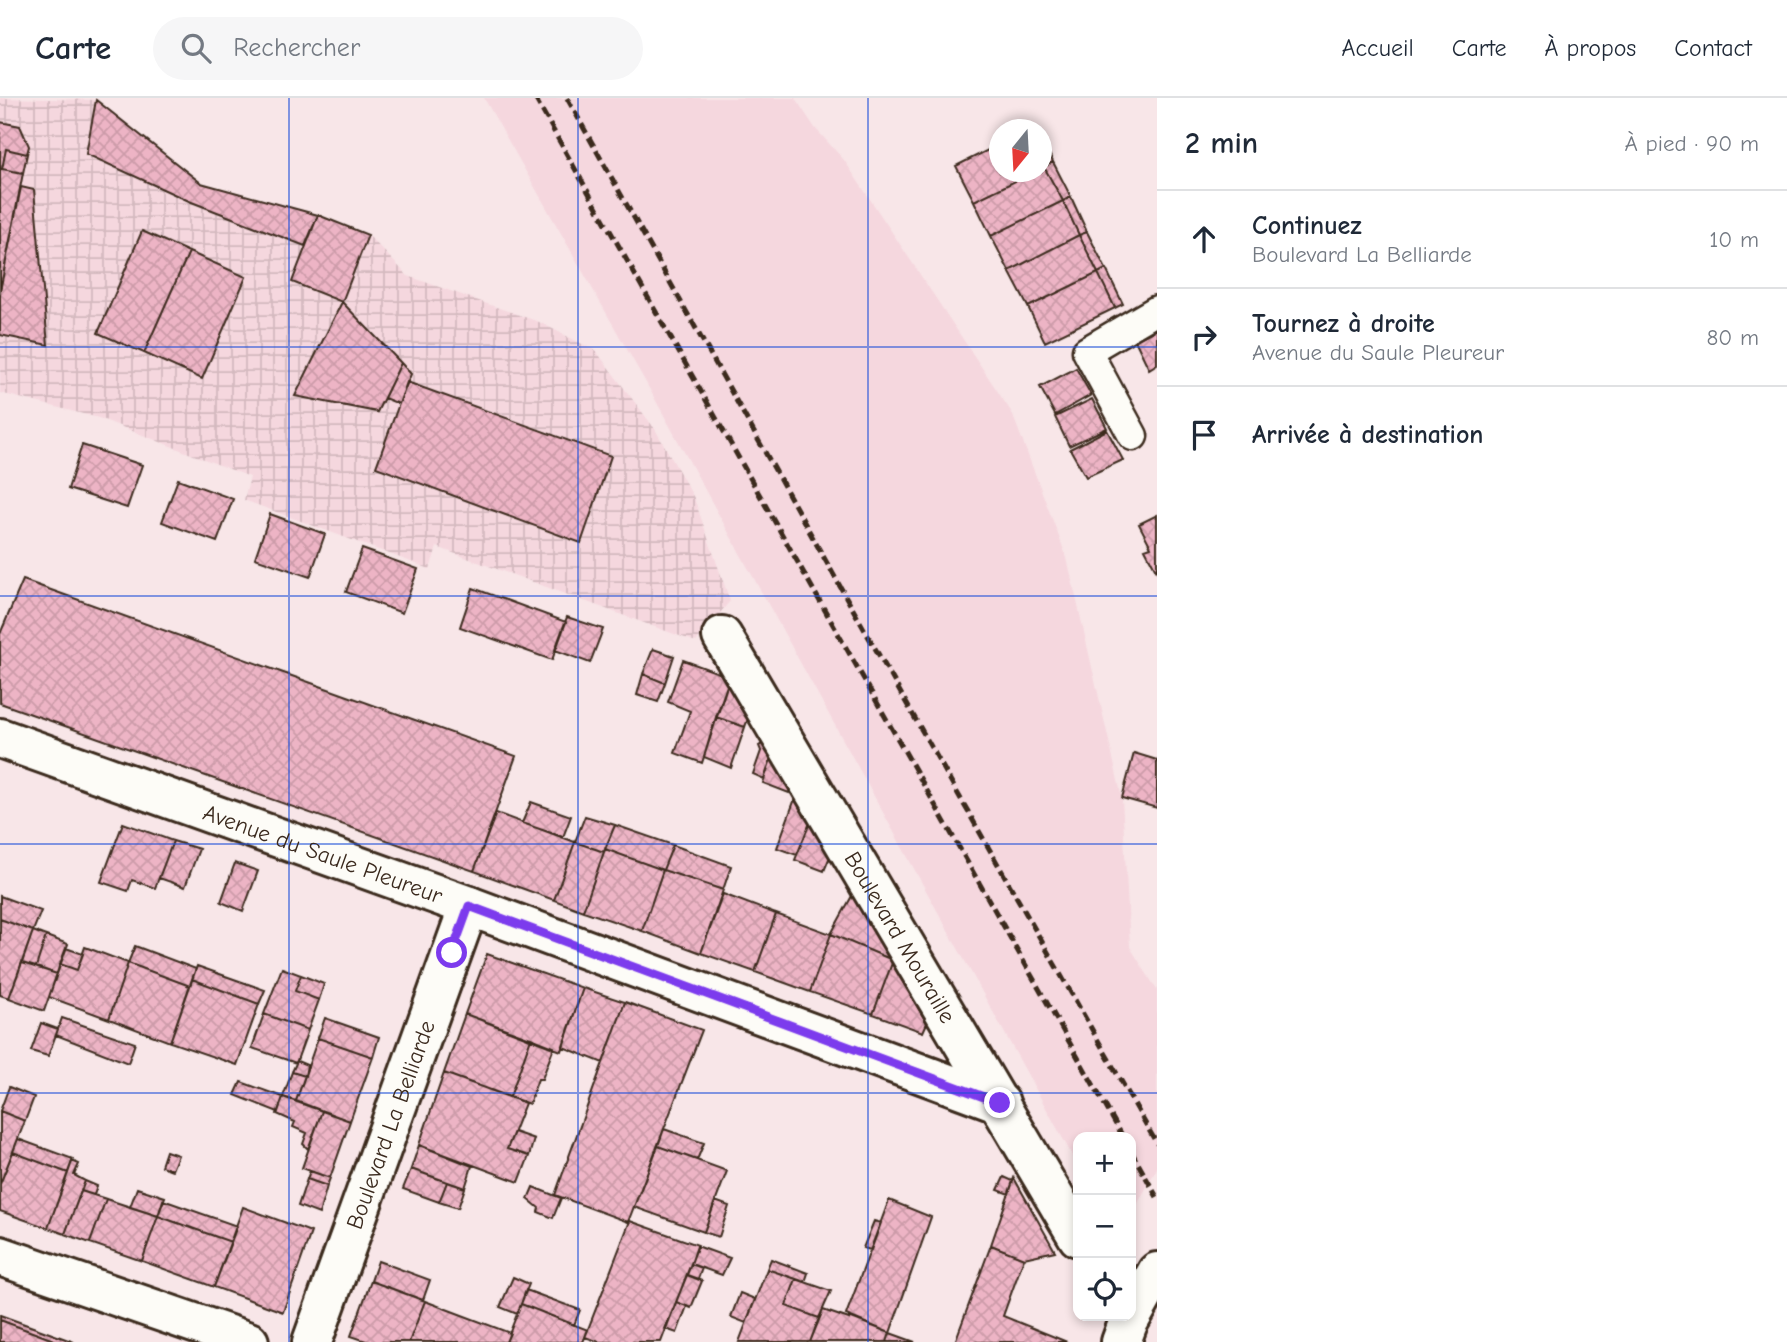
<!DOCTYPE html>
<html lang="fr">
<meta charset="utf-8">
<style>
body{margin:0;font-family:"Comic Neue",sans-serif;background:#f6f6f7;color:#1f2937}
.controls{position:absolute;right:21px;bottom:21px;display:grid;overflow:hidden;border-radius:14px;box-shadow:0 4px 10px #0003}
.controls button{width:63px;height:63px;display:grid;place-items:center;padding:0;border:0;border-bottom:2px solid #e0e1e3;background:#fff;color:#1f2937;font:35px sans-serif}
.compass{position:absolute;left:989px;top:21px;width:63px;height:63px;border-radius:50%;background:#fff;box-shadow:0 4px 10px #0003;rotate:198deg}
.stop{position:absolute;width:21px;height:21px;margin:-16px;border:5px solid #7c3aed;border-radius:50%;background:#fff}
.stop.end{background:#7c3aed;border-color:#fff;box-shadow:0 2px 7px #0008}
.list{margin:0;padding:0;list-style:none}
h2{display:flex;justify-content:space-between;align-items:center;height:91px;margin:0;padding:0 28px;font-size:30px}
h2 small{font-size:23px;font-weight:400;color:#747a83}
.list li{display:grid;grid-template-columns:46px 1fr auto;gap:21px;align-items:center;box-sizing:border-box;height:98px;padding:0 28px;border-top:2px solid #e0e1e3}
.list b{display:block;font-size:26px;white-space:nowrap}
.list p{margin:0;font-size:23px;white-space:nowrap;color:#747a83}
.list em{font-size:23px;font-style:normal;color:#747a83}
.icon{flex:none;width:38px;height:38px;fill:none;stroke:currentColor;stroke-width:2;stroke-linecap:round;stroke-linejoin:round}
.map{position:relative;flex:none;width:1157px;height:1244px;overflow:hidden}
header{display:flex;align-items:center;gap:42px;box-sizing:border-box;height:98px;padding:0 35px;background:#fff;border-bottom:2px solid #e0e1e3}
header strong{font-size:33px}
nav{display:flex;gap:38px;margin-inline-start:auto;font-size:24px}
.search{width:490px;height:63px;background:#f6f6f7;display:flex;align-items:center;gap:18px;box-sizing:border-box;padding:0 24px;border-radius:38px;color:#747a83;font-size:26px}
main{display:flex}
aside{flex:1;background:#fff}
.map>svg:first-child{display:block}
.built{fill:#f5d7de}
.industrial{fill:url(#industrial-grid)}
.building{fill:url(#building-cross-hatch);stroke:#3b2a1e;stroke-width:2}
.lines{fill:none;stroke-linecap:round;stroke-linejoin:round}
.service-casing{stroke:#3b2a1e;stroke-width:33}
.minor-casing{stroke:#3b2a1e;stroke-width:44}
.tertiary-casing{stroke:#3b2a1e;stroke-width:44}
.service{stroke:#fdfcf7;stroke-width:28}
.minor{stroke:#fdfcf7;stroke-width:38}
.tertiary{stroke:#fdfcf7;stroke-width:38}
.rail{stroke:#3b2a1e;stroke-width:5;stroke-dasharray:10 5;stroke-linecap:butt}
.route{stroke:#7c3aed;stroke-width:9}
.grid{fill:none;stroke:#1d4ed8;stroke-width:2;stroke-opacity:0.55}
.labels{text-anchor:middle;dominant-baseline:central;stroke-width:5;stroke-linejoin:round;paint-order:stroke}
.street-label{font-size:23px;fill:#3b2a1e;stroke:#fdfcf7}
</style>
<header>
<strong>Carte</strong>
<div class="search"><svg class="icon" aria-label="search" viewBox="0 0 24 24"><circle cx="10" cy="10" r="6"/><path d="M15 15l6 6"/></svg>Rechercher</div>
<nav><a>Accueil</a><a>Carte</a><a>À propos</a><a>Contact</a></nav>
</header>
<main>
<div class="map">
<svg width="1157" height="1244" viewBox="0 0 1157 1244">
<defs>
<pattern id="industrial-grid" width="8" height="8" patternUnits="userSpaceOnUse" patternTransform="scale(1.75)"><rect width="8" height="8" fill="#f5d7de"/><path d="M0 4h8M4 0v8" fill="none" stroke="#d3b9be"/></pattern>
<pattern id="building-cross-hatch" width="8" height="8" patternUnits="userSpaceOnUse" patternTransform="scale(1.75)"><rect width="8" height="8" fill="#edb4c5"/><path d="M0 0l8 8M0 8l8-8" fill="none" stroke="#cc9ba9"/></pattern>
</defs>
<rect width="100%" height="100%" fill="#f8e6e8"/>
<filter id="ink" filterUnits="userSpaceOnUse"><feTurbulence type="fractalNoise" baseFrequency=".0143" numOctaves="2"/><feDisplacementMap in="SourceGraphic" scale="14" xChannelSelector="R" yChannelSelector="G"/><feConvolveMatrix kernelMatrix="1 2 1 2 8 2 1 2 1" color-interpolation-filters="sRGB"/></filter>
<g filter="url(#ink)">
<!-- built -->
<path class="built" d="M484,0H795L815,30L844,62L1012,315L1067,460L1122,700L1130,849L1157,892V1070L1131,1118V1039H1078V1068L645,283Z"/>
<!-- industrial -->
<path class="industrial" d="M0,0L96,2L201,85L318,117L368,137L408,178L539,224L596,253L655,331L694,400L730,503L696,544L437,449L430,471L244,402L250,379L99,320L0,295Z"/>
<!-- building -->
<path class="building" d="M96,2L201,85L318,117L305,148L189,103L86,56Z
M0,24L20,28L29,48L27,56L6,51L2,71L23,75L0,193Z
M1042,41L1053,64L1044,69L1042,64Z
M1000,46V74H1034L974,103L956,68Z
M6,51L27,56L23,75L2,71Z
M1053,64L1071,99L1063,103L1044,69Z
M1044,69L1063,103L991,138L974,103L1034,74H1042Z
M21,89L34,92L48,247L0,237V193Z
M1071,99L1087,134L1079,137L1063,103Z
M1063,103L1079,137L1009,173L991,138Z
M318,117L368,137L342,204L292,184Z
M142,133L189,154L144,255L98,235Z
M1087,134L1106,171L1098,175L1079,137Z
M1079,137L1098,175L1028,209L1009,173Z
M189,154L246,179L202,281L144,255Z
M1106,171L1123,206L1115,210L1098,175Z
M1098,175L1115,210L1045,244L1028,209Z
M342,204L401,265L377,314L295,298Z
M1157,231V266L1149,271L1135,242Z
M401,265L411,276L399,306L384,300Z
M1076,270L1091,297L1055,317L1040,289Z
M407,284L611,358L581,445L376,369Z
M1092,301L1107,330L1069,348L1055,319Z
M1107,332L1123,362L1086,379L1070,351Z
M82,347L142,367L127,410L68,391Z
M178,381L233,401L217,444L162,424Z
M270,416L325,436L310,479L255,460Z
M1157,417V474L1145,451L1151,449L1139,426Z
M362,451L418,471L402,515L346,494Z
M23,482L516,658L474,773L0,605V536Z
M473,490L566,524L552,562L460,529Z
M567,519L603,531L590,565L555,552Z
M653,551L674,558L665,585L643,576Z
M683,562L730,579L702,665L675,655L690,613L668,604Z
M643,576L665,585L658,604L637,597Z
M730,579L751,612L745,629L716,619Z
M716,619L745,629L731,670L704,659Z
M767,643L774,652L764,681L753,676L761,653L759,648Z
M774,652L793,686L789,695L763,685Z
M1134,655L1157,662V710L1122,700Z
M796,698L811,722L797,757L777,750Z
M531,704L571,718L563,739L522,725Z
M496,715L575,744L554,802L474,773Z
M585,718L615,727L604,754L575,744Z
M811,722L831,756L824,773L795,762Z
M123,725L173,743L155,790L132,782L128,793L101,784Z
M615,727L673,747L663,772L605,751Z
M173,743L199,751L185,789L159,780Z
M575,744L604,754L583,813L554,802Z
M673,747L731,768L723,792L663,772Z
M605,751L663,772L642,833L583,813Z
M235,765L258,773L243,813L221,804Z
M663,772L723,792L701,855L642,833Z
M723,796L776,816L755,874L701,855Z
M853,796L890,861L831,836Z
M0,798L41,813L33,833L0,821Z
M776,816L831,836L810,894L755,874Z
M0,821L33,833L9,900L0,897Z
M33,833L46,838L36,869L22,865Z
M831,836L890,861L892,865L873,916L810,894Z
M46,838L68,846L57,876L36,869Z
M135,848L196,871L190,888L128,865Z
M85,849L128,865L109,921L49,899L60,866L77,872Z
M66,850L83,856L77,872L60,866Z
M487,856L583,890L561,953L465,916Z
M22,865L57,876L44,913L9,900Z
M128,865L190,888L170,944L109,921Z
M892,865L927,925L923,934L873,916Z
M197,868L265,892L259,906L192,881Z
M282,870L301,877L295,893L319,902L308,932L264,916Z
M301,877L324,886L319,902L295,893Z
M192,881L259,906L237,967L170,944Z
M583,890L625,904L603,965L563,949Z
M625,904L702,932L628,1124L555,1097Z
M264,916L308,932L296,965L252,950Z
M465,916L531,940L510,999L444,975Z
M62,920L135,945L128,965L56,937Z
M325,920L379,939L373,959L318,940Z
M41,925L58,931L48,958L31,953Z
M318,940L373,959L350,1023L296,1003Z
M531,940L554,949L542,981H538L529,1006L510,999Z
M297,963L307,967L305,978L292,974Z
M292,974L305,978L296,1003L283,999Z
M444,975L525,1005L507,1051L529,1058L519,1084L419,1047Z
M241,984L283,999L278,1014L235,997Z
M9,989L34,999L25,1023L0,1013Z
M283,999L322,1013L308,1051L303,1046L307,1035L293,1029L295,1024L277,1016Z
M0,1013L25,1023L0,1086Z
M322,1013L350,1023L330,1080L302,1070Z
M664,1031L704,1045L697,1062L658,1048Z
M514,1034L534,1041L529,1058L507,1051Z
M18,1041L73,1061L68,1075L13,1054Z
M419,1047L472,1068L465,1090L411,1071Z
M658,1048L727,1073L704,1134L634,1109Z
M166,1053L178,1057L172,1072L161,1068Z
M13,1054L68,1075L48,1130L0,1113V1086Z
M72,1063L79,1066L74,1077L85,1083L65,1136L48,1130Z
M411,1071L447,1084L439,1104L403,1091Z
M310,1073L330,1080L327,1088L307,1081Z
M1004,1079L1013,1083L1009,1096L998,1092Z
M1014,1080L1055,1153L1024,1160L991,1147Z
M307,1081L327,1088L319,1116L298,1108Z
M85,1083L97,1088L94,1097L81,1093Z
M447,1084L465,1090L458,1110L439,1104Z
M533,1089L561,1100L553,1120L538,1114L539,1110L528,1101Z
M137,1090L165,1099L158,1118L130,1109Z
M81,1093L106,1101L90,1145L65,1136Z
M106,1101L158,1118L142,1163L90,1145Z
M163,1102L237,1128L231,1144L158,1118Z
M889,1102L931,1119L890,1235L846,1217Z
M715,1103L729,1108L719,1139L704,1134Z
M243,1109L311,1134L283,1214L214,1189Z
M158,1118L231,1144L214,1189L142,1163Z
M630,1123L698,1147L661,1244H599L585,1239Z
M874,1123L881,1125L871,1152L863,1150Z
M991,1147L1024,1160L1003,1218L1067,1244H955Z
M697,1148L730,1160L722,1177L691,1166Z
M771,1161L808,1175L805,1184L767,1171Z
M378,1163L430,1182L423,1202L371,1183Z
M691,1166L702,1170L698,1181L687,1177Z
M767,1171L796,1181L786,1208L819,1220L810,1244H739Z
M687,1177L702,1183L691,1210L676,1204Z
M513,1179L529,1186L517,1216L500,1209Z
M796,1181L831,1193L819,1220L786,1208Z
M371,1183L425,1203L409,1244H369L351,1238Z
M526,1192L580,1212L574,1227L521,1206Z
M740,1195L755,1201L746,1225L731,1219Z
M425,1203L510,1235L506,1244H409Z
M676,1204L687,1208L677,1235L665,1231Z
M521,1206L588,1232L583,1244H506Z
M823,1212L849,1221V1219L890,1235L887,1244H810Z
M0,1217L74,1244H59L0,1222Z
M0,1222L59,1244H0Z
M890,1235L915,1244H887Z"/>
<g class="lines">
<defs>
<path id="service" d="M1133,338L1087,253L1157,212"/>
<g id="minor">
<path id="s1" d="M722,538L1078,1139"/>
<path id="s2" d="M0,640L469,808L1000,1005"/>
<path d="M0,1158L249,1244"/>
<path id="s3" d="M312,1244L469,808"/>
</g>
<path id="tertiary" d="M1121,1244L1128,1225L1157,1174"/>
</defs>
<!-- service casing -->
<use href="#service" class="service-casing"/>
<!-- minor casing -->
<use href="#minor" class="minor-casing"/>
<!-- tertiary casing -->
<use href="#tertiary" class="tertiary-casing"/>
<!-- service -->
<use href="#service" class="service"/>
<!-- minor -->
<use href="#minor" class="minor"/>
<!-- tertiary -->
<use href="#tertiary" class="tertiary"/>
<!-- rail -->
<path class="rail" d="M535,0L1123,1039
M567,0L846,499L1157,1046
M1131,1053L1157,1099"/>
</g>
</g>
<g class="lines" filter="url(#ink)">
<!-- route -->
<path class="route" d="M452,855L469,808L1000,1005"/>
</g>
<!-- grid -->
<path class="grid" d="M289,0V1244M578,0V1244M868,0V1244M0,249H1157M0,498H1157M0,746H1157M0,995H1157"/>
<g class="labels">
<!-- street labels -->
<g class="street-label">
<text stroke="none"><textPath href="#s2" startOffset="343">Avenue du Saule Pleureur</textPath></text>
<text stroke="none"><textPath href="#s1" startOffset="350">Boulevard Mouraille</textPath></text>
<text stroke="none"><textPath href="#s3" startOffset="231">Boulevard La Belliarde</textPath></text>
</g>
</g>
</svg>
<div class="controls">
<button>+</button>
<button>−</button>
<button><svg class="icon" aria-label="locate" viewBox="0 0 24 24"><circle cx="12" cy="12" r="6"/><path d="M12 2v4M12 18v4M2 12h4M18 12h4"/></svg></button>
</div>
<svg class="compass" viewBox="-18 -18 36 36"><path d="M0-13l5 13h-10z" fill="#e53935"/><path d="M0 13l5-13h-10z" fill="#747a83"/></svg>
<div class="stop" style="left:452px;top:855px"></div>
<div class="stop end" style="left:1000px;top:1005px"></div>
</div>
<aside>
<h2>2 min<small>À pied · 90 m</small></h2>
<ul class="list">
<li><svg class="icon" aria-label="ahead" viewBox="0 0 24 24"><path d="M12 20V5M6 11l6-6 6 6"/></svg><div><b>Continuez</b><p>Boulevard La Belliarde</p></div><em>10 m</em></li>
<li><svg class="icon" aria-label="right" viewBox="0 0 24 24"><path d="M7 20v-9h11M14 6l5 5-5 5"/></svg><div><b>Tournez à droite</b><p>Avenue du Saule Pleureur</p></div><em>80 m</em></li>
<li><svg class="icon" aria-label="arrive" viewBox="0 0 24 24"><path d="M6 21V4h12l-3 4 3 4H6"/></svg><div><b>Arrivée à destination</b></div></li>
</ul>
</aside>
</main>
